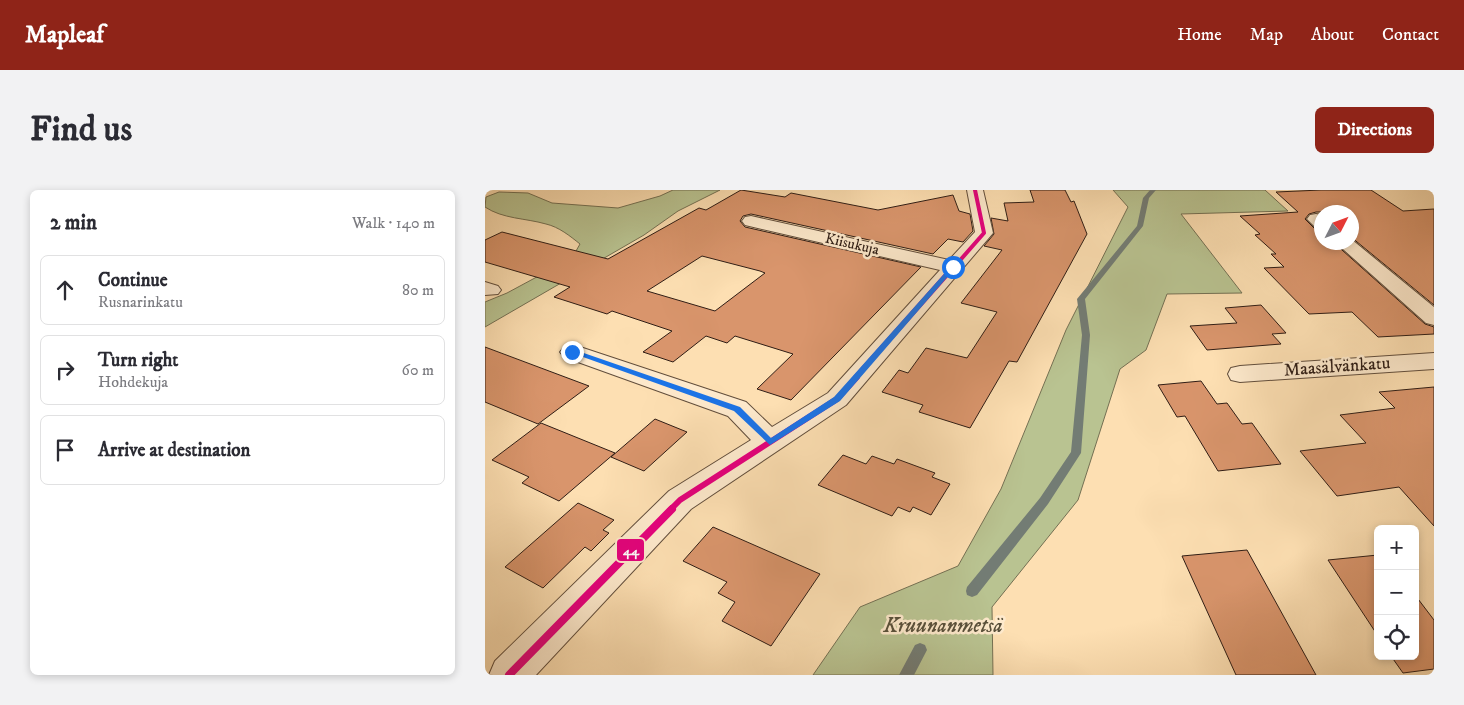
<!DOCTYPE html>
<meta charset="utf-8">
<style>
body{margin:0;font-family:"IM FELL DW Pica",serif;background:#f2f2f3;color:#2b2b33}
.controls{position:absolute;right:15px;bottom:15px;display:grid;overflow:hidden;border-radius:8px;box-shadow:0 2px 8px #0003}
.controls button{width:45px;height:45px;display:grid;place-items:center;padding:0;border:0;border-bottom:1px solid #e1e1e2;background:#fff;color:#2b2b33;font:25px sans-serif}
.compass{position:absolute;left:829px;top:15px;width:45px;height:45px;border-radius:50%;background:#fff;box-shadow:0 2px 8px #0003;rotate:48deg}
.stop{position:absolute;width:15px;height:15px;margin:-11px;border:4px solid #1a73e8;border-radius:50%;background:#fff}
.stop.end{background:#1a73e8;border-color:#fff;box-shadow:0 1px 5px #0008}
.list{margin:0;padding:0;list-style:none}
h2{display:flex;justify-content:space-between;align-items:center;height:65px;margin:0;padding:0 20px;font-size:21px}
h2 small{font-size:16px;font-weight:400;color:#7c7c81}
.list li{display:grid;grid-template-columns:32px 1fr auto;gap:15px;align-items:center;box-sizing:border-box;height:70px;margin:0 10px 10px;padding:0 10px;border:1px solid #e1e1e2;border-radius:8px}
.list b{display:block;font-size:19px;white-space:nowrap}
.list p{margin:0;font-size:16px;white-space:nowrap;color:#7c7c81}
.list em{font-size:16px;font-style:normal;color:#7c7c81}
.icon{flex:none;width:28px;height:28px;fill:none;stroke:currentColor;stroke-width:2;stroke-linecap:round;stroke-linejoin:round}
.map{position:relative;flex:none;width:949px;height:485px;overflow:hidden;border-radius:8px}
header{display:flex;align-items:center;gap:30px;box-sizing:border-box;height:70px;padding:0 25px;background:#8f2418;color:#fff}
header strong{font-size:24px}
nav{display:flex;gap:28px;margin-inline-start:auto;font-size:18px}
.intro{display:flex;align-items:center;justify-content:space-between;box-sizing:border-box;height:120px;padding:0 30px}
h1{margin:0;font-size:35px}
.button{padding:12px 22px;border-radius:8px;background:#8f2418;color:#fff;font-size:18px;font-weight:700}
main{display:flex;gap:30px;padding:0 30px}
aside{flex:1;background:#fff;border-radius:8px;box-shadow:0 2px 8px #0003}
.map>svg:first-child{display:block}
.green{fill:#b9c391;stroke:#747053}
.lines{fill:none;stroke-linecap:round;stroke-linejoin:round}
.stream{fill:#737c74;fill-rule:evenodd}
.building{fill:#d9956c;stroke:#2f1d15;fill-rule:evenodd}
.minor-casing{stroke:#624e3c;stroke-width:2}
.minor{fill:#feeacd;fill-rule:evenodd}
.bus-1-far3-casing{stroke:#feeacd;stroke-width:6}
.bus-1-far2-casing{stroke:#feeacd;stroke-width:8}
.bus-1-far1-casing{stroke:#feeacd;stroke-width:10}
.bus-1-casing{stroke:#feeacd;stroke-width:12}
.bus-1-far3{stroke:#e5007d;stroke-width:4}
.bus-1-far2{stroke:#e5007d;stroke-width:5}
.bus-1-far1{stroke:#e5007d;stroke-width:6}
.bus-1{stroke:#e5007d;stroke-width:8}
.route{fill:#1a73e8}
.labels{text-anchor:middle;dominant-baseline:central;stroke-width:5;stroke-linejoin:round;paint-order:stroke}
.far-street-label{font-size:15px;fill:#2f1d15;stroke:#feeacd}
.street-label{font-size:18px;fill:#2f1d15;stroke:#feeacd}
.near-park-label{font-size:21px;font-style:italic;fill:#584f3a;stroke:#feeacd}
.line-badge{stroke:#feeacd;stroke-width:2}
.badge-label{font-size:14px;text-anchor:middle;font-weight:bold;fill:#fff}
</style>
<header>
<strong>Mapleaf</strong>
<nav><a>Home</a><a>Map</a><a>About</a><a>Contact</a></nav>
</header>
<div class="intro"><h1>Find us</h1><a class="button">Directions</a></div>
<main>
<aside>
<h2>2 min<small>Walk · 140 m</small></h2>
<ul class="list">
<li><svg class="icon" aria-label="ahead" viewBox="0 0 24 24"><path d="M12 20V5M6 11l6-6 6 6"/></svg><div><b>Continue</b><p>Rusnarinkatu</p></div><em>80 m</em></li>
<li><svg class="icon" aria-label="right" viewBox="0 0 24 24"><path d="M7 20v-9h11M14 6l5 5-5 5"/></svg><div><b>Turn right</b><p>Hohdekuja</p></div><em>60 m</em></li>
<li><svg class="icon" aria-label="arrive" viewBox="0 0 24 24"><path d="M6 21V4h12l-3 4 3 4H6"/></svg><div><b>Arrive at destination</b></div></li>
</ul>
</aside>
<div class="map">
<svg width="949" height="485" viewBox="0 0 949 485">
<rect width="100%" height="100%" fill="#fddfb2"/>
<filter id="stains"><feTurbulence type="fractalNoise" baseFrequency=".004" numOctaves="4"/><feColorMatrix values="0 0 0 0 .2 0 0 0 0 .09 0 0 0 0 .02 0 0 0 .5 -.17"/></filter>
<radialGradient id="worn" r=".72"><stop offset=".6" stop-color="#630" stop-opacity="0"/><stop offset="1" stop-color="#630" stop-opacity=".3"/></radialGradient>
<!-- green -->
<path class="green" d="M188,0H235L193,21L159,45L0,137V112L22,103L87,68L95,54C85,46 74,37 61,34C40,28 18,29 0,17L1,7L14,2L43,3L67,13L133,18L175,6Z
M628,0H780L803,21L696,24L757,103L682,104L661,160L635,179L593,310L507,417L508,485H328L375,417L473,376L516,299L581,140L643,17Z"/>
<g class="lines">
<!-- stream -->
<path class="stream" d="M665,0H671L664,8L658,36L600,109L605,145L596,263L563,314L492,405L487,407L482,405L481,401L482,397L555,308L586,262L597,145L592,109L652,36L658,8Z
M435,453L440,455L442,460L429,485H414L430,455Z"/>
</g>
<!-- building -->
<path class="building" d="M256,0L300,7L306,3L393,20L468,5L474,21L485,24L488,41L478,52L463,49L448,64L266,24L258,26L255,31L260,37L436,77L306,210L272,199L308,164L250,146L242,153L221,146L188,172L158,162L187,141L127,121L122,124L69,107L85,97L0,72V50L17,42L123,69L214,18L221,20ZM217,66L275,81L280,83L230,121L162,101Z
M545,0H580L586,12L589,11L602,44L532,172L524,171L485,238L434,222L438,215L397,202L414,180L423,183L441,158L482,168L512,122L476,113L517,60L499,56L509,44L506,28L523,31L519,13L549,12Z
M836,0H886L918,21L949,19V115L866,47V22H831L824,24L820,29L829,38L836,40V52H848L940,134L949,137V144L893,147L867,122L824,124L779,78L799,77L786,64H791L770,45L775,44L755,26L813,22L791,2Z
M776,115L801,143L787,144L796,154L722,160L705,136L752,133L740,118Z
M0,157L104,196L53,234L0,212Z
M716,191L732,214L742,213L757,234L767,233L796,274L733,281L700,226L692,227L673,195Z
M949,197V336L914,297L852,306L815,261L881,253L855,225L910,218L894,202Z
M170,229L202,242L159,281L126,267Z
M56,233L130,263L74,311L37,293L44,287L7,270Z
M358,265L381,274L387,266L409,274L412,269L450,283L447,287L465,294L446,325L428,317L425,322L413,317L407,326L333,295Z
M93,313L129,330L118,340L124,343L106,361L100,357L58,398L20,377Z
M228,337L335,384L286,456L237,431L250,412L233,403L242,392L198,371Z
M762,360L831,485H751L697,366Z
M893,365V446L843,370Z
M930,405L949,430V479L918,483L906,466H930Z"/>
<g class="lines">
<defs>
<path id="minor" d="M482,0H498L508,43L361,215L206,319L51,485H4L10,471L184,301L266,250L243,226L79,167L75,162L79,157L87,155L95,157L261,212L287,237L343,203L455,80L260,35L257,31L260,27L266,26L464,70L490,42Z
M831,24L836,25V38L830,37L822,29L825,25Z
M866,49L949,117V135L941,133L850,52H866Z
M0,92L13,96L16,100L13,104L0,105Z
M949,163V179L755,192L746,190L743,184L746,178L755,176Z"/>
</defs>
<!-- minor casing -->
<use href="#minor" class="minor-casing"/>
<!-- minor -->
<use href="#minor" class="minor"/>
<defs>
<path id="bus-1-far3" d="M463,84L499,43L490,0"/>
<path id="bus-1-far2" d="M370,188L464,82"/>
<path id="bus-1-far1" d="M185,320L195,310L352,209L372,187"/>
<path id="bus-1" d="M24,485L187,319"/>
</defs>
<!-- bus-1-far3 casing -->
<use href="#bus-1-far3" class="bus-1-far3-casing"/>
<!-- bus-1-far2 casing -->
<use href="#bus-1-far2" class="bus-1-far2-casing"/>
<!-- bus-1-far1 casing -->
<use href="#bus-1-far1" class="bus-1-far1-casing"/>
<!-- bus-1 casing -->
<use href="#bus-1" class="bus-1-casing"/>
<!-- bus-1-far3 -->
<use href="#bus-1-far3" class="bus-1-far3"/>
<!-- bus-1-far2 -->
<use href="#bus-1-far2" class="bus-1-far2"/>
<!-- bus-1-far1 -->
<use href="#bus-1-far1" class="bus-1-far1"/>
<!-- bus-1 -->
<use href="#bus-1" class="bus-1"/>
</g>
<!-- route -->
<path class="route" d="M466,76L471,77L355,211L285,255L249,221L84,162L90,160L255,217L286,248L349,207Z"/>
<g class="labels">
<!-- far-street labels -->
<g class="far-street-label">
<text transform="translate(367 54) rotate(13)">Kiisukuja</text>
</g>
<!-- street labels -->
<g class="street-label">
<text transform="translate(852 177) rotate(-4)">Maasälvänkatu</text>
</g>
<!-- near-park labels -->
<g class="near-park-label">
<text x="458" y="436">Kruunanmetsä</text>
</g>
</g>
<rect class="line-badge" x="131" y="348" width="29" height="24" rx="5" fill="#e5007d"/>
<g class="badge-label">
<text x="146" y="365">44</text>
</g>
<rect width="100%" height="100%" filter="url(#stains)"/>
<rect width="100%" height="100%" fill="url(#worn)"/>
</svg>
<div class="controls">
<button>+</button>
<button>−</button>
<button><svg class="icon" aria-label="locate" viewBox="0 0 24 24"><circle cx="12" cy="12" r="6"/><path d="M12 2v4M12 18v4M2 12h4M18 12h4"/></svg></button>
</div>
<svg class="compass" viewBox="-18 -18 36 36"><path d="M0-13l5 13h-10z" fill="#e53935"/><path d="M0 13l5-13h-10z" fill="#7c7c81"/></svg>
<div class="stop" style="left:468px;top:77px"></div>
<div class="stop end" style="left:87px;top:162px"></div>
</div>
</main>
